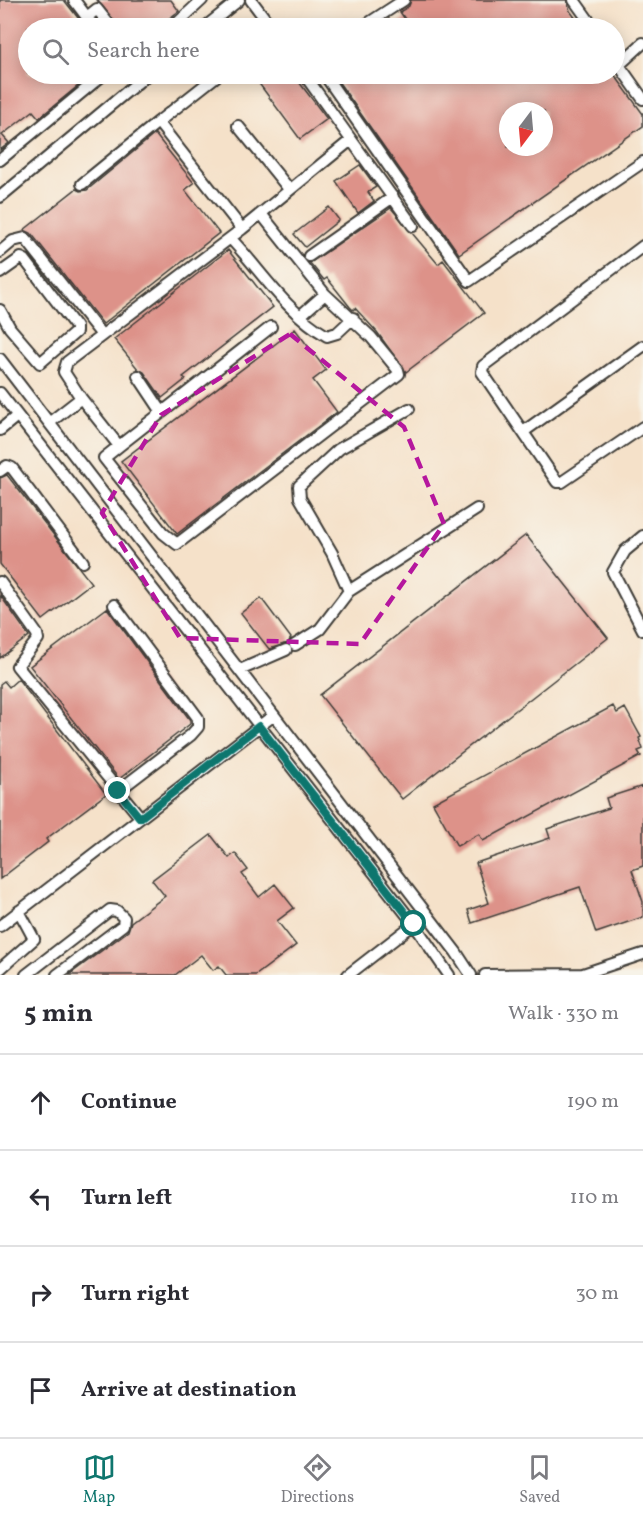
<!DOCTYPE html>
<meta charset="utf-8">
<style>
body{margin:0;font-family:Vollkorn,serif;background:#f2f2f3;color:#2b2b33}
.compass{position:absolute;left:499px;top:102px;width:54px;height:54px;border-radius:50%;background:#fff;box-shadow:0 3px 15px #0003;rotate:196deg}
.stop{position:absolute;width:18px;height:18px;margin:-14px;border:4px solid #0f766e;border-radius:50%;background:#fff}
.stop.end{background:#0f766e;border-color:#fff;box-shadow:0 2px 6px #0008}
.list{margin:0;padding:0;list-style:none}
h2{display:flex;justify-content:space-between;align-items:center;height:78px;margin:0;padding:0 24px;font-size:26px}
h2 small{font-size:20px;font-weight:400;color:#7c7c81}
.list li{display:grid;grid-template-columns:39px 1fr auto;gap:18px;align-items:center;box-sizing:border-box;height:96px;padding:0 24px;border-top:2px solid #e1e1e2}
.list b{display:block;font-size:22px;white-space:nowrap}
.list em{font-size:20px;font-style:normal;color:#7c7c81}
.icon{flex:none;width:33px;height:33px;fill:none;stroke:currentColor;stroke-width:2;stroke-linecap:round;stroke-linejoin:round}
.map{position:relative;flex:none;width:643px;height:975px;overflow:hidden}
.search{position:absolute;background:#fff;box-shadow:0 3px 15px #0003;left:18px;right:18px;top:18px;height:66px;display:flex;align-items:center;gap:15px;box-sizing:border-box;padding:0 21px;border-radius:33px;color:#7c7c81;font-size:22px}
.sheet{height:462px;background:#fff}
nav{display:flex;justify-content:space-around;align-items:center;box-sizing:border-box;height:84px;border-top:2px solid #e1e1e2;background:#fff;font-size:16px;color:#7c7c81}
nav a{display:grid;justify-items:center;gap:3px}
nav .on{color:#0f766e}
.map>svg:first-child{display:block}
.building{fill:#dd9289;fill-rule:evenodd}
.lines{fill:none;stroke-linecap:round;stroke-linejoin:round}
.minor-casing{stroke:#3d3a36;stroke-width:14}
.minor{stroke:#fff;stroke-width:10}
.route{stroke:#0f766e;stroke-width:8}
.marked{fill:none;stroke:#b5179e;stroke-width:4.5;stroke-dasharray:12 8;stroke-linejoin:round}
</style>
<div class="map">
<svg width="643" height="975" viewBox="0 0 643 975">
<rect width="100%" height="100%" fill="#f7f3e8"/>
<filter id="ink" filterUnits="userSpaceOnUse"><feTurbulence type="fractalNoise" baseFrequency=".0167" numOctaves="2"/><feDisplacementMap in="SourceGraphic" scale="12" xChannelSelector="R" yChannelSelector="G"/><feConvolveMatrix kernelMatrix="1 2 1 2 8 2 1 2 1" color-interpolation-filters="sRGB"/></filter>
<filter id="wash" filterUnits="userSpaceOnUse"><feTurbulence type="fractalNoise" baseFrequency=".008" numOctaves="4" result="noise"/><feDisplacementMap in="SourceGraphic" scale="24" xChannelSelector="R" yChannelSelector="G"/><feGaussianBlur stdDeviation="1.35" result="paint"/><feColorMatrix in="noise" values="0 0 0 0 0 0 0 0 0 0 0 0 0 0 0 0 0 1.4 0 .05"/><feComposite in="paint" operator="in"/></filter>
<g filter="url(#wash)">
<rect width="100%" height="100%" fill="#f5e1c9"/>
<g id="blocks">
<!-- building -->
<path class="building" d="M0,0H64L86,28H28V74L90,76L39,118L33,111L2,135L9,143L0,150Z
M97,0H171L179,11L156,28H120Z
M411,0H567L570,11L583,28H391L405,19L400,12L409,6Z
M252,74H293L327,119L300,139Z
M333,74H614L643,114V126L459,254ZM508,111H544V147H508Z
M155,134L194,183L185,190L219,233L103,324L31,233L24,230L76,189L80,191L87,190Z
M360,165L376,187L368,192L374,201L358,213L336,181Z
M329,207L339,220L305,247L294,234Z
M391,208L438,264L443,260L484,313L406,372L377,332L355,308L353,310L350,307L327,278L324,280L310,263Z
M228,250L273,307L183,377L186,379L162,398L144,372L138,369L114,339Z
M295,329L326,370L313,380L337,412L177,534L121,461Z
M7,475L91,583L43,620L0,564V478Z
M526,535L608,638L402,799L320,695Z
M0,595L29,636L0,658Z
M261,598L291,638L288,643L269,649L241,613Z
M107,608L190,720V724L119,779L30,666Z
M18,679L106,794L46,839L48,842L0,879V684L4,681L9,687Z
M613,706L617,713L625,708L641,737L639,738L643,749L638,751L641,756L483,841L479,834L457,846L433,803Z
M643,786V866L632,870L643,902V917L596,933L580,887L472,923L468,910L489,903L476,863L550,838L547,829L609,808L606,798Z
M211,835L229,858L235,853L248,870L242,874L259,897L275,884L294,908L277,921L296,945L256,975H226L219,966L213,970L201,955L175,975H69L128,931L131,922L165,896L152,880Z"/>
</g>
</g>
<g filter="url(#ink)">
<use href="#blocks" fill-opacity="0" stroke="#3d3a36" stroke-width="1.5"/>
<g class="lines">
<defs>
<path id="minor" d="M74,0L95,28
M251,0L272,28
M574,0L594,28
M87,17L97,9L112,28
M172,28L202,0
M204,28L239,0
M361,28L404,0
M614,58L643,99
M619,65L643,43
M304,74L413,226
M324,74L469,281L643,162
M158,122L219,74
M238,126L289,189
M0,160L104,74
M82,184L158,122L242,229L351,140
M0,197L148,74
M232,240C262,272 287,313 327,336L337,333L353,318
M643,246L483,366L482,372L557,482H562L643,427
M0,252L13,241L25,238L101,334
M309,256L393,197
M0,273L21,258L25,260L76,327V332L40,363L10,328L0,310
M300,316L325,294
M0,359L456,952L471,975
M138,376L162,412
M0,393L414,924L449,975
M81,398L64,372L67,362L242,229
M49,423L81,398L119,446L271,327
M0,430L17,416
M523,432L643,346
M119,446L104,458L163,533L177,544L399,374L398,370L371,337L325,294L262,215
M0,471L7,466L12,468L83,562
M643,536L625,551L613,572L643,630
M0,582L37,634L38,639L17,666L140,817
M349,591L477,509
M114,605L198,718V727L191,735L118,791
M295,645L320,629L349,591L332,553L300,498L299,486L339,449L409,409
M240,670L286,650
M0,926L274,715
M0,969L34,939L19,911
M26,975L110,910L117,911L124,918L123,925L57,975
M348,975L414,924
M485,975L583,974L643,954"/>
</defs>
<!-- minor casing -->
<use href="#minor" class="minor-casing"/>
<!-- minor -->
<use href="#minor" class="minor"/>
</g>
</g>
<g class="lines" filter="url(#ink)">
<!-- route -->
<path class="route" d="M118,791L140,818L259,726L414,924"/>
</g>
<!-- marked area -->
<path class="marked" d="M290,334L404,427L444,524L360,644L180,638L102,513L161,415Z"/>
</svg>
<svg class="compass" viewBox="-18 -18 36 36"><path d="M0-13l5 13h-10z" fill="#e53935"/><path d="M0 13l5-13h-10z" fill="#7c7c81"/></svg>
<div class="stop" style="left:414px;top:924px"></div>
<div class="stop end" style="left:118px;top:791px"></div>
<div class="search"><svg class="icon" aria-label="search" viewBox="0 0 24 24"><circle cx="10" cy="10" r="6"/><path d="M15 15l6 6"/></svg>Search here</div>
</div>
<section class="sheet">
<h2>5 min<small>Walk · 330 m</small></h2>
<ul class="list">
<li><svg class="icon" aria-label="ahead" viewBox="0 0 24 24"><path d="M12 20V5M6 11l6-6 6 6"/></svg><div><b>Continue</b></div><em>190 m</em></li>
<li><svg class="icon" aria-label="left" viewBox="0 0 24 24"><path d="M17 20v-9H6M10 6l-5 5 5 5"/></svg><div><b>Turn left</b></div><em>110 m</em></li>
<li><svg class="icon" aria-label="right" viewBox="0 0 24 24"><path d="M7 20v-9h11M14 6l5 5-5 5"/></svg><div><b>Turn right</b></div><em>30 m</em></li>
<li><svg class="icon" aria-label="arrive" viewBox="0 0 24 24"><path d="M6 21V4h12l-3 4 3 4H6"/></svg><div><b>Arrive at destination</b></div></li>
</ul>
</section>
<nav>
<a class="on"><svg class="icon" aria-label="map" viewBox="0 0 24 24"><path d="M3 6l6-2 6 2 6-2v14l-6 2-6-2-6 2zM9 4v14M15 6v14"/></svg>Map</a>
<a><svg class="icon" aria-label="directions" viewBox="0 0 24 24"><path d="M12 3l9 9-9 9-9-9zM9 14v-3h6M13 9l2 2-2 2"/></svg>Directions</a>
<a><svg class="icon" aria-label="saved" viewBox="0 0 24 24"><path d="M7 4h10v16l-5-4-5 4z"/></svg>Saved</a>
</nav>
